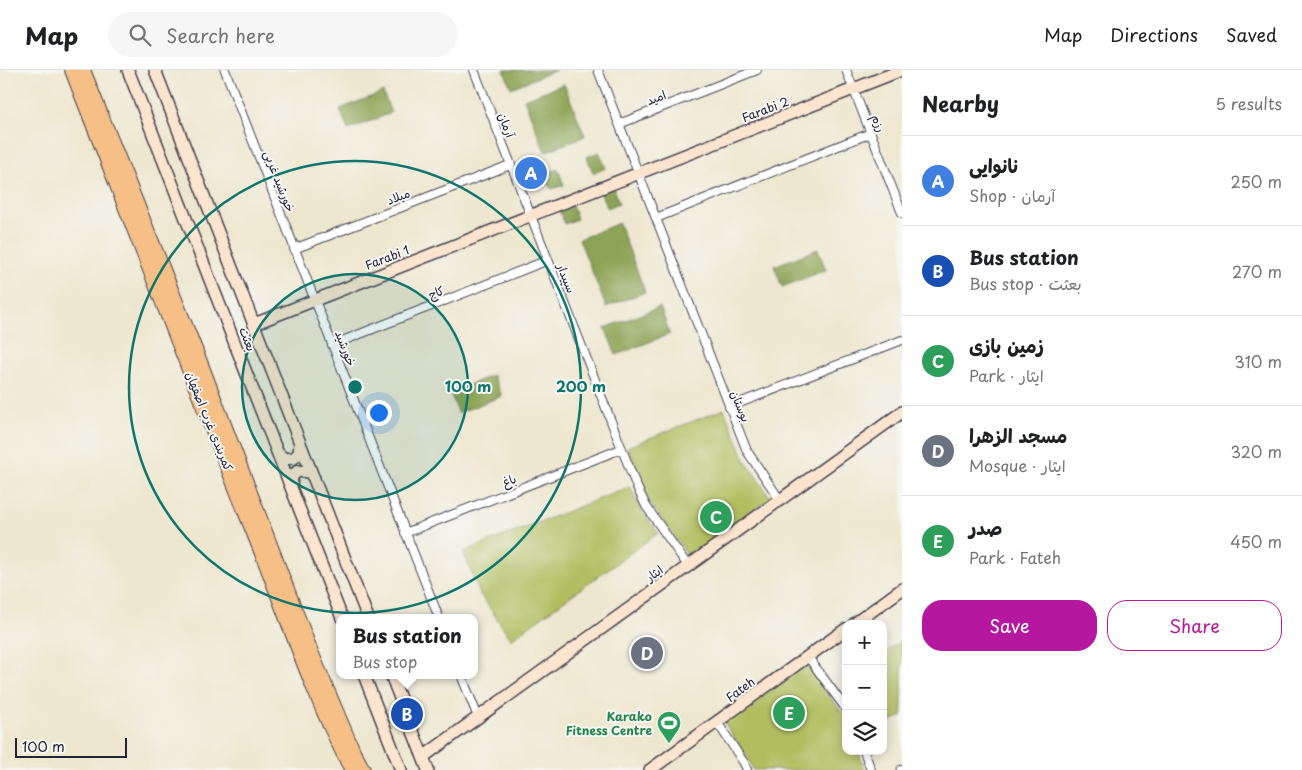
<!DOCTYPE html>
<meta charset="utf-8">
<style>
body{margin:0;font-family:"Playpen Sans","Playpen Sans Arabic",sans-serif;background:#f6f6f6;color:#202124}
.controls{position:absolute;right:15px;bottom:15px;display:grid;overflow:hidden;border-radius:10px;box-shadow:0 2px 12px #0003}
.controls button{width:45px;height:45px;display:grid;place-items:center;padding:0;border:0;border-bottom:1px solid #e0e0e0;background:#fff;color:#202124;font:25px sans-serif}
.scale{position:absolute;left:15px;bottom:12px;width:112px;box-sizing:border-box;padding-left:5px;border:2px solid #22223b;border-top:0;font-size:14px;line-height:18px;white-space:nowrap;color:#22223b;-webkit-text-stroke:4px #f6f6f2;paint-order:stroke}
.you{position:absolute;left:378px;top:342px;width:18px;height:18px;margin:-12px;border:4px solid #fff;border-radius:50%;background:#1a73e8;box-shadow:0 0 0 8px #1a73e833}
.badge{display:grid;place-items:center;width:32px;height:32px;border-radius:50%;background:#b5179e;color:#fff;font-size:16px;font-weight:700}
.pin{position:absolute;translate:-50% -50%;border:2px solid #fff;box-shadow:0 1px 5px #0006}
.popup{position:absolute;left:336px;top:544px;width:142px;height:65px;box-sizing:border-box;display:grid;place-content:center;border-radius:10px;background:#fff;filter:drop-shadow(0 1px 4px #0005);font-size:16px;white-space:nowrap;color:#757577}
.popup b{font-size:19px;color:#202124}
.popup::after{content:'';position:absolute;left:50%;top:100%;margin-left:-10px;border:10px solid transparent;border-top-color:#fff}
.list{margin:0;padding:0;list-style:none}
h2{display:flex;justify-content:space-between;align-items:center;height:65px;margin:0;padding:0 20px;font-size:21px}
h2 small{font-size:16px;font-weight:400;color:#757577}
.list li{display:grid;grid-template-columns:32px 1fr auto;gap:15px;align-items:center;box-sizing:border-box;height:90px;padding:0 20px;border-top:1px solid #e0e0e0}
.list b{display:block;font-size:19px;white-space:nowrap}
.list p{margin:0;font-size:16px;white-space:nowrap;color:#757577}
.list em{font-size:16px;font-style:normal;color:#757577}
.actions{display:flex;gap:10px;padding:15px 20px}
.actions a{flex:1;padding:11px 0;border:1px solid #b5179e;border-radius:20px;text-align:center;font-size:18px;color:#b5179e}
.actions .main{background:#b5179e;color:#fff}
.icon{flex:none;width:28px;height:28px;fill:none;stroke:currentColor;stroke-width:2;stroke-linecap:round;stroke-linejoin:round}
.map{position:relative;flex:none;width:902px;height:700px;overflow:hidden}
header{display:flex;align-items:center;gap:30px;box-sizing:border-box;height:70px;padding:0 25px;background:#fff;border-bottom:1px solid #e0e0e0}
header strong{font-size:24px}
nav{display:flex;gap:28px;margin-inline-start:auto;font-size:18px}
.search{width:350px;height:45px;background:#f6f6f6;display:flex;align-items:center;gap:12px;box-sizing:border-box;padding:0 18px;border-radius:28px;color:#757577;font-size:19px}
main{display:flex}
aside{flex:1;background:#fff}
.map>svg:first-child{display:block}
.green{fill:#b1bd5e;stroke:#6a704c}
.forest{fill:#8ca455;stroke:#576348}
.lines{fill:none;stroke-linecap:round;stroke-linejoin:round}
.street-casing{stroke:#414051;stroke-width:10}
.secondary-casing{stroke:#414051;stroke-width:14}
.highway-casing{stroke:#414051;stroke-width:16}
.street{stroke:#fff;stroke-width:8}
.secondary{stroke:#fbe5cf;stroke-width:11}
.highway{stroke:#f5bf86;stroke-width:14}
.ring{fill:none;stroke:#0f766e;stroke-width:2.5}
.labels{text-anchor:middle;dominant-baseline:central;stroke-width:4;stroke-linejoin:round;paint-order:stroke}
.street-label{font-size:12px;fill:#22223b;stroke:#f6f6f2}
.leisure-label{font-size:12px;font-weight:bold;fill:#27864d;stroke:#f6f6f2;text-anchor:end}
.centre{fill:#0f766e;stroke:#f6f6f2;stroke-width:2.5}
.ring-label{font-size:15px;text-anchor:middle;font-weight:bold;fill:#0f766e;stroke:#f6f6f2;stroke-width:4;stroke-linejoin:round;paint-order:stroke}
</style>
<header>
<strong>Map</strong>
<div class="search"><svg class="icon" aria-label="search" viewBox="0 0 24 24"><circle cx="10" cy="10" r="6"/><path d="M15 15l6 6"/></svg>Search here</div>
<nav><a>Map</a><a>Directions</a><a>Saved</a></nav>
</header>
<main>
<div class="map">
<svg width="902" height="700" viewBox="0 0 902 700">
<rect width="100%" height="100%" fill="#f6f6f2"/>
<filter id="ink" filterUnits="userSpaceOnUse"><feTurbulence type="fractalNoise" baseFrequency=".02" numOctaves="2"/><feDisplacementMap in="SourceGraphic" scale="10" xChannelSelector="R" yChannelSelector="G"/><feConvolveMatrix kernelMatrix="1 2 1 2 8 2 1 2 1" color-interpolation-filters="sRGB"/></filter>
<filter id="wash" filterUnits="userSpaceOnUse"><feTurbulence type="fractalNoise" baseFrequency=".0096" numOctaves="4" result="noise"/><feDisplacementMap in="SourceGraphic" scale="20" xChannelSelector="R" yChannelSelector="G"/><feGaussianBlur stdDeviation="1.12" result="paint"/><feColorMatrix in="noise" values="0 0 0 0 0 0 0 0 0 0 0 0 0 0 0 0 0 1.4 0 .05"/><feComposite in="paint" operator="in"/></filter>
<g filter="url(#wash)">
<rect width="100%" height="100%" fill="#eee7cf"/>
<!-- green -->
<path class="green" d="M724,339L746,392L771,428L689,487L650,433L627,377Z
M630,417L641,439L658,463L511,569L480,524L463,482Z
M902,570V646L883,654V584Z
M806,593L845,647L846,681H858L865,700H753L749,690L724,652Z"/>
<!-- forest -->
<path class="forest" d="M504,0H556L511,18Z
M564,14L585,66L545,82L524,29Z
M383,22L391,43L348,60L340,39Z
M599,82L606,98L593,103L587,87Z
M558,99L564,115L551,119L545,104Z
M613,117L619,133L607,138L600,122Z
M571,133L577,149L565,154L558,138Z
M619,153L645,222L606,237L579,169Z
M818,179L826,200L782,217L774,196Z
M660,237L670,264L616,285L605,258Z
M493,305L502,326L458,343L450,322Z"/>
</g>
<g filter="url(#ink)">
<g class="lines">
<defs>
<path id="street" d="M225,0L439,548
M474,0L636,415L646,436L688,496
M598,0L747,381L780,430
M846,0L902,143
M619,54L757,0
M656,148L871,63
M294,179L510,95
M332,275L548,190
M729,337L902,270
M405,463L621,379
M808,587L846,639
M461,605L478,647
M717,652L744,693L747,700
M864,681L871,700
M901,700H902"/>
<path id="secondary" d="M128,0L342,548
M155,0L368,548
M254,254L902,0
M277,382L284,389L294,388L299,383L300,373
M291,416L292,406L298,401L309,402L314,408
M854,554L902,519
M364,605L401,700
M391,605L428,700
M423,687L902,342
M650,700L846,559"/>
<path id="highway" d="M72,0C132,155 193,311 255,466C287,544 312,626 352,700
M83,0L202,297L311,582L353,681L363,700"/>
</defs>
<!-- street casing -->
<use href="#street" class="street-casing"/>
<!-- secondary casing -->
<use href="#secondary" class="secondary-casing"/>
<!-- highway casing -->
<use href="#highway" class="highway-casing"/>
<!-- street -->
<use href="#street" class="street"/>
<!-- secondary -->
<use href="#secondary" class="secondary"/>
<!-- highway -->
<use href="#highway" class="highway"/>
</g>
</g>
<!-- distance rings -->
<circle cx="355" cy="317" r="113" fill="#0f766e" fill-opacity=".12"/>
<g class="ring">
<circle cx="355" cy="317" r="113"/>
<circle cx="355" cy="317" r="226"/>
</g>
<!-- icons -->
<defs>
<symbol id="stadium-pin" viewBox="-11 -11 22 30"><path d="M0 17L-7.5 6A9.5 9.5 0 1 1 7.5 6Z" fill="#2e9e5b" stroke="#f6f6f2"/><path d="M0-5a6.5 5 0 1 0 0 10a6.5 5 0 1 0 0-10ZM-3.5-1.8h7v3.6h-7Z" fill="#fff"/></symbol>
</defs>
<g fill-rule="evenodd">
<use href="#stadium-pin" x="655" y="639" width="28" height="38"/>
</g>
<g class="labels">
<!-- street labels -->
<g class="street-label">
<text transform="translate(656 27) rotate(-21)">امید</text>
<text transform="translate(765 39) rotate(-21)">Farabi 2</text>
<text transform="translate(879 53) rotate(69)">رزم</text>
<text transform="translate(507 55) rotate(69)">آرمان</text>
<text transform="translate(280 111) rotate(69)">خورشید غربی</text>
<text transform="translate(398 126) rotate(-21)">میلاد</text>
<text transform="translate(387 187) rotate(-21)">Farabi 1</text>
<text transform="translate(567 208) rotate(69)">سپیدار</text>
<text transform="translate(436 222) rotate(-21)">کاج</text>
<text transform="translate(248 269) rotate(69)">بعثت</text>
<text transform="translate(346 278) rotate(69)">خورشید</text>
<text transform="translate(741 336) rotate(68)">بوستان</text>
<text transform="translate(210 351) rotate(68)">کمربندی غرب اصفهان</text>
<text transform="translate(509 410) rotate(-21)">باغ</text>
<text transform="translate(654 503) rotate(-36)">ایثار</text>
<text transform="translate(740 619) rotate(-36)">Fateh</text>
</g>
<!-- leisure labels -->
<g class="leisure-label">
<text x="652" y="646">Karako<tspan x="652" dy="14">Fitness Centre</tspan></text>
</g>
</g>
<circle cx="355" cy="317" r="8" class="centre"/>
<g class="ring-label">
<text x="468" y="322">100 m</text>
<text x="581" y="322">200 m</text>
</g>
</svg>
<div class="controls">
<button>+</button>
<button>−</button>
<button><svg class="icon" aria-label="layers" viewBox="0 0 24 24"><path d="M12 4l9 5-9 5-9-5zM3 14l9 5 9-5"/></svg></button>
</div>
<div class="scale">100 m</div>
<div class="you"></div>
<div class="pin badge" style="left:531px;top:103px;background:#3f7fe0">A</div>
<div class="pin badge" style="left:407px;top:644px;background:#1a4fb4">B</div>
<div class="popup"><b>Bus station</b>Bus stop</div>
<div class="pin badge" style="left:716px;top:447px;background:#2e9e5b">C</div>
<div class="pin badge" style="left:647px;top:583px;background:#6b7280">D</div>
<div class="pin badge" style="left:789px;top:643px;background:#2e9e5b">E</div>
</div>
<aside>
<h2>Nearby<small>5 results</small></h2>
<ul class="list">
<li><span class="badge" style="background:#3f7fe0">A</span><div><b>نانوایی</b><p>Shop · آرمان</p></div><em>250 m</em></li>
<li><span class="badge" style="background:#1a4fb4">B</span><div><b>Bus station</b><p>Bus stop · بعثت</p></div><em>270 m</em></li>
<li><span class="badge" style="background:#2e9e5b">C</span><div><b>زمین بازی</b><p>Park · ایثار</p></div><em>310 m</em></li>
<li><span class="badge" style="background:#6b7280">D</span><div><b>مسجد الزهرا</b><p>Mosque · ایثار</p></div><em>320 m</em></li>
<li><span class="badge" style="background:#2e9e5b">E</span><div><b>صدر</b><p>Park · Fateh</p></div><em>450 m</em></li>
</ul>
<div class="actions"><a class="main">Save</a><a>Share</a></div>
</aside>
</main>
